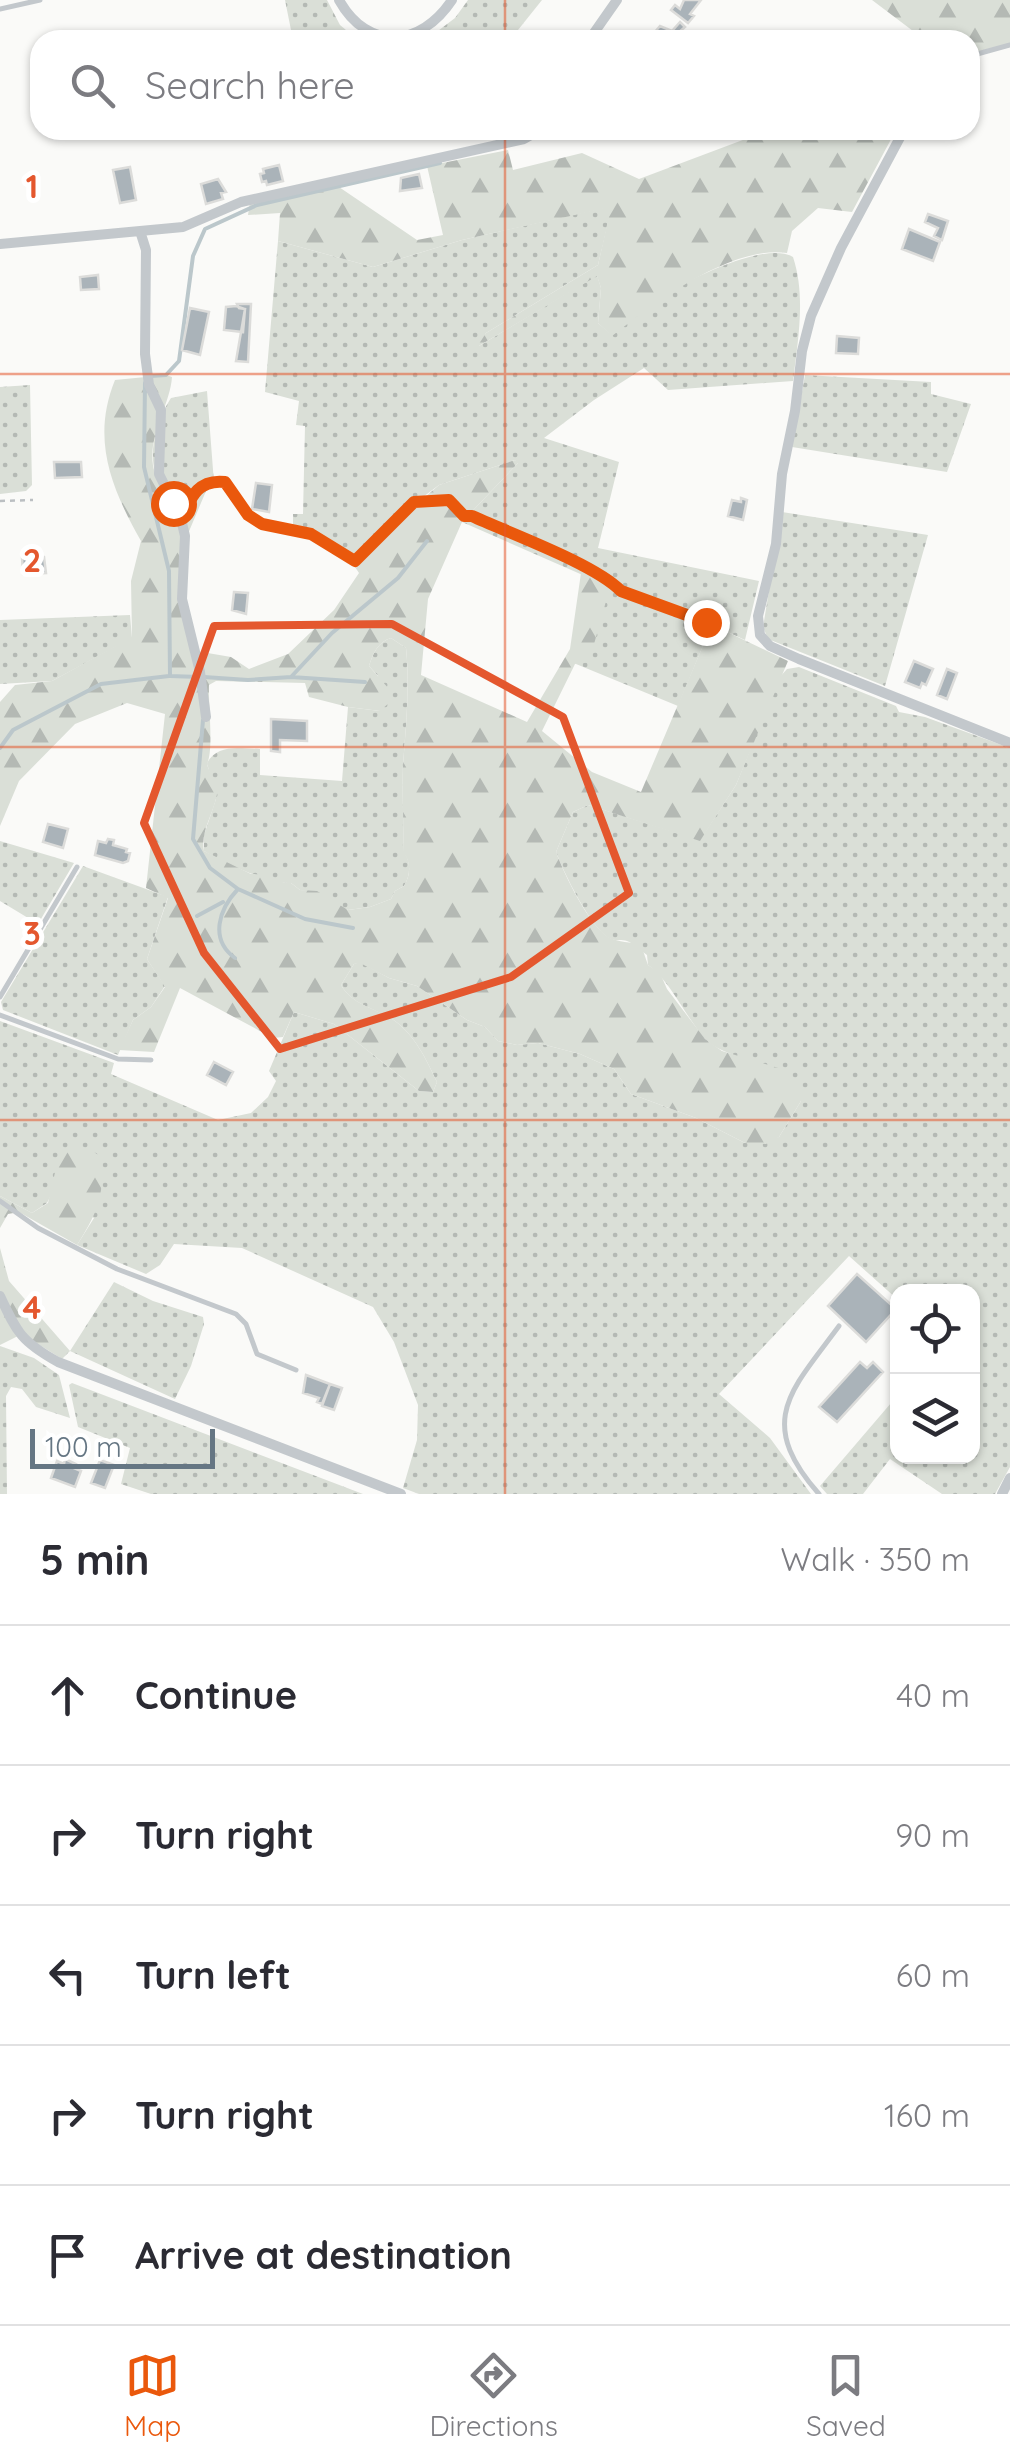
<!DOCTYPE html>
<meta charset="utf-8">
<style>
body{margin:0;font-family:Quicksand,sans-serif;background:#f7f7f7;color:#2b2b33}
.controls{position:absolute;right:30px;bottom:30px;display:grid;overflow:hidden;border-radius:20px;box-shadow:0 2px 8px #0004}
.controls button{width:90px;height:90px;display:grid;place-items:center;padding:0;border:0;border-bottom:2px solid #e1e1e2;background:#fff;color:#2b2b33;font:50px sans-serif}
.scale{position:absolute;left:30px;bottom:25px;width:185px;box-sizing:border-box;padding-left:10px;border:5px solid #657683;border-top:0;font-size:28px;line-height:35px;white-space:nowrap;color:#657683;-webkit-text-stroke:8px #fff;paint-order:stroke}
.stop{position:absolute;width:30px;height:30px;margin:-22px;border:8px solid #ea580c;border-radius:50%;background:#fff}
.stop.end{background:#ea580c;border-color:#fff;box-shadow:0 2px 10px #0008}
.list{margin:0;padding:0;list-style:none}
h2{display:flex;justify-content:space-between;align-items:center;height:130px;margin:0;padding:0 40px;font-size:42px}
h2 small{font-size:32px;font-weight:400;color:#7c7c81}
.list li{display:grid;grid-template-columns:65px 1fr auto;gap:30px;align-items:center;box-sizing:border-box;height:140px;padding:0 40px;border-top:2px solid #e1e1e2}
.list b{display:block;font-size:38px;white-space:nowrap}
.list em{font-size:32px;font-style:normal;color:#7c7c81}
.icon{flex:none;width:55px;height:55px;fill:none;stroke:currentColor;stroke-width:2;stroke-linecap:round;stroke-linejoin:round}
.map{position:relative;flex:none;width:1010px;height:1494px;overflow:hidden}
.search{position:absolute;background:#fff;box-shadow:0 2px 8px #0004;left:30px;right:30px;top:30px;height:110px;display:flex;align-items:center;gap:25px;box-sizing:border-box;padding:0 35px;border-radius:30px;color:#7c7c81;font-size:38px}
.sheet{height:830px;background:#fff}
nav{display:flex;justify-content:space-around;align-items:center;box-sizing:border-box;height:140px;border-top:2px solid #e1e1e2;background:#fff;font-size:28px;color:#7c7c81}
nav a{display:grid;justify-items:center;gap:5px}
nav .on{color:#ea580c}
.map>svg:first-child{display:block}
.grass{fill:url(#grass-dots)}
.forest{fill:url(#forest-firs);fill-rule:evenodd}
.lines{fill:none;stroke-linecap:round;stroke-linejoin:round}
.stream{stroke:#bbc7cb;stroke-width:4}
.building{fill:#aab3b9;stroke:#dcdcda;stroke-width:2.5}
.path{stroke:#bbbfc2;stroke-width:2.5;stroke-dasharray:5 5;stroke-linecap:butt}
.lane{stroke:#c3c8cc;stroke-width:5}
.street{stroke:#c3c8cc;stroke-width:10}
.route{stroke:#ea580c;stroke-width:12}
.marked{fill:none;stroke:#e4572e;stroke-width:8;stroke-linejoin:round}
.grid{fill:none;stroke:#e4572e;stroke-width:2.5;stroke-opacity:0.55}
.grid-label{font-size:32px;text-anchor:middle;font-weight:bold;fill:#e4572e;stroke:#fff;stroke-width:10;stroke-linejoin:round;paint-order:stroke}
</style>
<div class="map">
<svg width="1010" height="1494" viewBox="0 0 1010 1494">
<defs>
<pattern id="grass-dots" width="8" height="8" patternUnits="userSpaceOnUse" patternTransform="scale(2.5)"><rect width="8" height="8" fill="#dadfd7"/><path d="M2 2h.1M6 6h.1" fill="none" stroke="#b4b9b4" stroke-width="1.8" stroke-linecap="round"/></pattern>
<pattern id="forest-firs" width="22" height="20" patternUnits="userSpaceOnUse" patternTransform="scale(2.5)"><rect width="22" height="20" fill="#dadfd7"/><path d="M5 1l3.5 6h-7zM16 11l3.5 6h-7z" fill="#b4b9b4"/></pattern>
</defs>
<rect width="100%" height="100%" fill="#fafaf8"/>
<!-- grass -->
<path class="grass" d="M285,0H327L340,25L358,40H293Z
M468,0H542L510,40H426L455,18Z
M612,206L598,265L486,333L479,346L597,275L601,288L598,323L612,335C629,323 644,308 662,297C686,280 767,240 793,257C806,296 798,340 793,381L668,390L644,368L594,400L544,438L619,462L598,548L759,581L745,640L721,629L707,636L678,706L576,664L610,587L462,522L518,463L515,460L439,485L407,509L351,561C329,547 318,534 293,526V514H303L305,426L296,425L299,401L265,392L278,241L373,267L462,240Z
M805,375L931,382V394L971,404L947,472L792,447Z
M30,385L32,485L26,491L0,494V387Z
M207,391L214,483L201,487L179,506C171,496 158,483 155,471C148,450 159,416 171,398Z
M782,512L928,535L885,686L768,639L763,627Z
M130,615L132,638L52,681L0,684V620Z
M391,638L406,648C410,687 406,726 403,765C402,794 404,823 403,851C411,860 411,875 404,886L395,891L391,899L370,907L348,910L312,892L300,890L291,883C267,883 226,864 204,851V835L216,799L207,763C218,743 239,749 260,749V775L342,781L348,707L380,711L378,676L369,666C373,653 378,642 391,638Z
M799,667L896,706L899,712L925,717L1010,748V1467L995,1494H942L890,1459L863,1494H827L820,1486L897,1396L898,1456H972V1292H898L897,1299L849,1256L719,1394L770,1438L811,1494H419L403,1488L417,1440L418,1405L394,1342L373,1307L242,1248L174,1244L160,1265L146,1274L77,1245L94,1218L51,1195L47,1203L32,1213L0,1196V1021L114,1063L111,1074L218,1120L251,1113L268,1097L276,1081L269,1071L294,1012L334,1024L419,1091L433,1092L437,1082C426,1059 416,1037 395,1021C376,1008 353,1006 341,985L354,964L360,962L389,978L417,986L467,1020L485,1027L498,1041L517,1045L538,1043L580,1054L614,1069L631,1094L696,1118L745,1143L779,1137L801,1101C782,1088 764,1073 744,1061C731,1052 715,1050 704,1038C687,1018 668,978 648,965L647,955C641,951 633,943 627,941C622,939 616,941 611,939C592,931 564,873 556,852L573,812L588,805L700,840L736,785L779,678L787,669Z
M0,841L74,863L38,924L0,901Z
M83,866L168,897L147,959L165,986L151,1007L133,1020L118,1055L3,1010L1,1002Z
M114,1282L153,1301L203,1317L204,1324L191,1366L175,1399L70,1351Z
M0,1346L34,1358L59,1375L70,1418L36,1407L22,1389L11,1387L6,1396L7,1494H0Z
M72,1383L363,1494H151L121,1484L130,1448L78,1427L69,1385Z"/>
<!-- forest -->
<path class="forest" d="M872,0H1010V47L970,57V40H911L913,31Z
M769,130H896L852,212L818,208L792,231L787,253C731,245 654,303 612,336L598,323L601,288L597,276L477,347L486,333L598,265L611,207L462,240L373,267L278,241L280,213L248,215L250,202L339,187L417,240L443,235L427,166L508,150L513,170L582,153L639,179Z
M166,375L172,377C170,407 144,441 155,473C159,484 172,496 179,506L209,484L179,555V600L196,651L231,657L249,669L288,654L334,610L359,573L351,561L439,485L515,460L519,462L462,522L428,599L421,675L527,722L570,649L581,573L610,587L589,662L575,664L542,731L592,772L641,792L707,636L721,629L788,661L736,785L700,841L588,805L573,812L556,852C564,874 590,928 610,938C618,942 631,942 641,945L648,965L660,973L667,989L705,1039L722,1051L785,1070L799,1083L801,1101L779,1137L766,1144L745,1143L696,1118L631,1094L614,1069L580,1054L538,1043L517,1045L498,1041L485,1027L467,1020L417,986L389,978L360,963L354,964L341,985C353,1006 377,1008 395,1021C416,1037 426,1059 437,1082L433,1092L419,1091L334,1024L294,1012L283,1037L273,1038L180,988L154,1052L119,1050L133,1020L151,1007L165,987L147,959L168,898L146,888L165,714L127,703L75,724L19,781L0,826V702L15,685L52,681L132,637L131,581L141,541C111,488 91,439 115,380ZM391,638L406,648C410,687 406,726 403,765C402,794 404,823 403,852C411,861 411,875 404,886L395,891L391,899L370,907L348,910L317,891L300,890L291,883C276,883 265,873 251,874L204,851C200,832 214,813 217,794C218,781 210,776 207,764C214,750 208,704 209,685L216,681L305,683L309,697L348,707L380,711L391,701L389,689L369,666C373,653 378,642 391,638Z
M72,1147L87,1148L102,1157C104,1196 98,1212 77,1245L19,1212L8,1214L0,1228V1196L32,1213L48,1203L59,1155Z
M0,1248L9,1281L70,1351L62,1359L22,1334L0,1345Z"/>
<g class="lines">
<!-- stream -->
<path class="stream" d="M150,376L166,375L179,361L193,256L205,229L257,205L440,163
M145,383L144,467L169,571L170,676L199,677
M204,677L248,680L291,677L332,633L398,578L427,541
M291,677L365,682
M203,720L193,839L210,868L238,889L305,919L353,928
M0,748L13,730L101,684L169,676
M197,916L223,902
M235,958C209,939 219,909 238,889"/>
</g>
<!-- building -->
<path class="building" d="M684,0H701L690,14L694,16L688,23L671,10L675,5L680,9Z
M680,22L685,27L670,40H662L654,33L660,26L672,31Z
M279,165L283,181L267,185L266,181L262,182L260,174L264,173L263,169Z
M130,167L136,200L120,203L113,170Z
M419,174L422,188L400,191L401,178Z
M218,179L226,192L221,193L223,199L206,204L201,184Z
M928,214L948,221L942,240L934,236L938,228L925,222Z
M909,229L940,242L933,261L902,249Z
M98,275L99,289L81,290L80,277Z
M237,304H251L248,362L236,361L245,309L239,308Z
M236,306L245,309L243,332L224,330L226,307Z
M190,308L209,312L200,355L182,350Z
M837,336L859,338L858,354L836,353Z
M54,462H81L82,477L55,478Z
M256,483L272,485L269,512L252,509Z
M741,498L747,500L743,520L728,516L732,500L741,502Z
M22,557H44L46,573L23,574Z
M234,592L248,593L246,614L232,610Z
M914,661L933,669L926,685L922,683L920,688L905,682Z
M947,669L957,673L947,699L937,695Z
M271,719L307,721V741L280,740V752L271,751Z
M48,824L68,829L63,848L43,842Z
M108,839L114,840L113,845L127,849L126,852L130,853L128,861L123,863L95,855L98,841L106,843Z
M214,1062L233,1072L226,1085L207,1075Z
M857,1274L896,1309L866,1342L828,1306Z
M860,1362L867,1368L873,1362L883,1372L837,1422L819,1407Z
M306,1375L330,1384L322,1404L317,1402L319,1398L303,1393Z
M330,1384L342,1388L334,1410L322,1406Z
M65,1459L76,1464L74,1468L81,1471L75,1487L51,1478L57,1461L64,1464Z
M100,1460L114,1465L105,1488L91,1483Z"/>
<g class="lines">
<!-- path -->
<path class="path" d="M0,501L33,500
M188,504C197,488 205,478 225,483L248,515L262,525L311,534L355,561L414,502L449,500L463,516H472C510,533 595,564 621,591L706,622"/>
<!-- lane -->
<path class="lane" d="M0,9L40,0
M970,56L1010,45
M0,997L77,867
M0,1015L118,1059L151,1060
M0,1201L38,1228L117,1269L236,1314L246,1324L257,1354L296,1370
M819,1494C755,1421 791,1391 839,1326"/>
<!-- street -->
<path class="street" d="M339,0C368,52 421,47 452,0
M589,40L617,0
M904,130L841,248L811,316L802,351L795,411L782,474L776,544L758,616L760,635L770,646L799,659L1010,743
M140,231L146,250L145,354L149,385L161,410L159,474L181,519L185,536L182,599L200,672L206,717
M0,244L183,227L241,202L524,139L540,130
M0,1296C17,1333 22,1342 58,1362L401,1494
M1002,1494L1010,1478"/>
</g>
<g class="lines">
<!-- route -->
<path class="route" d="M173,503L181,519C191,497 198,479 225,482L248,515L262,524L311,534L355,561L414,502L449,500L464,516H472C509,533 595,564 621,591L706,622"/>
</g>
<!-- marked area -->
<path class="marked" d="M392,624L563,717L629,893L511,977L280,1049L204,953L144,823L214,626Z"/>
<!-- grid -->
<path class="grid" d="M505,0V40M505,130V1494M0,374H1010M0,747H1010M0,1120H1010"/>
<g class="grid-label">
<text x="32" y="198">1</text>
<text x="32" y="572">2</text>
<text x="32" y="945">3</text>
<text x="32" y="1319">4</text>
</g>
</svg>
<div class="controls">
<button><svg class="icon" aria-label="locate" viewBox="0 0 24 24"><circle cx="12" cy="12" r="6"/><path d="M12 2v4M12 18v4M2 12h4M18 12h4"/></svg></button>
<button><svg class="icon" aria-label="layers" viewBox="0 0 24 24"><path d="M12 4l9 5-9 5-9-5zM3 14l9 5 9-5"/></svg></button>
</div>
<div class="scale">100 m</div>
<div class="stop" style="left:173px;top:503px"></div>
<div class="stop end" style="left:706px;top:622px"></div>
<div class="search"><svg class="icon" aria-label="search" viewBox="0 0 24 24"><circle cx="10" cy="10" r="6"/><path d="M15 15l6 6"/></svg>Search here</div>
</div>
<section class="sheet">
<h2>5 min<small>Walk · 350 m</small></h2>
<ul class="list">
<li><svg class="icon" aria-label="ahead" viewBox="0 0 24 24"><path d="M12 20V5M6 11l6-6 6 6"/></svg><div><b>Continue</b></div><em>40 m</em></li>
<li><svg class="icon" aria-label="right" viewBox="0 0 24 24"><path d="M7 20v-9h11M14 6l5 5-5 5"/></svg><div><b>Turn right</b></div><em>90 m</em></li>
<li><svg class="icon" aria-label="left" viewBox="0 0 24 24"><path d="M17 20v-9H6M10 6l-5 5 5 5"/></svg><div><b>Turn left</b></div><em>60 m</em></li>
<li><svg class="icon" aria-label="right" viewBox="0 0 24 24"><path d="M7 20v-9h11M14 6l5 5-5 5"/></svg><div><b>Turn right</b></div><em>160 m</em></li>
<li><svg class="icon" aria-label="arrive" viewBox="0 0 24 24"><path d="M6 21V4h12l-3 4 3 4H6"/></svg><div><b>Arrive at destination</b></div></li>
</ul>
</section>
<nav>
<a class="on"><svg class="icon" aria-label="map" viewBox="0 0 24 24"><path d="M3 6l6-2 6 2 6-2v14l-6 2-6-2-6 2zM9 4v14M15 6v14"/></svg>Map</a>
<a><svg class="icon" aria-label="directions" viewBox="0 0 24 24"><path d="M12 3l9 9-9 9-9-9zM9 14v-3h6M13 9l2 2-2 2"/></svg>Directions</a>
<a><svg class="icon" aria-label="saved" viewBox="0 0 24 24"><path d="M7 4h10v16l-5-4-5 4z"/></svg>Saved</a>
</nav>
